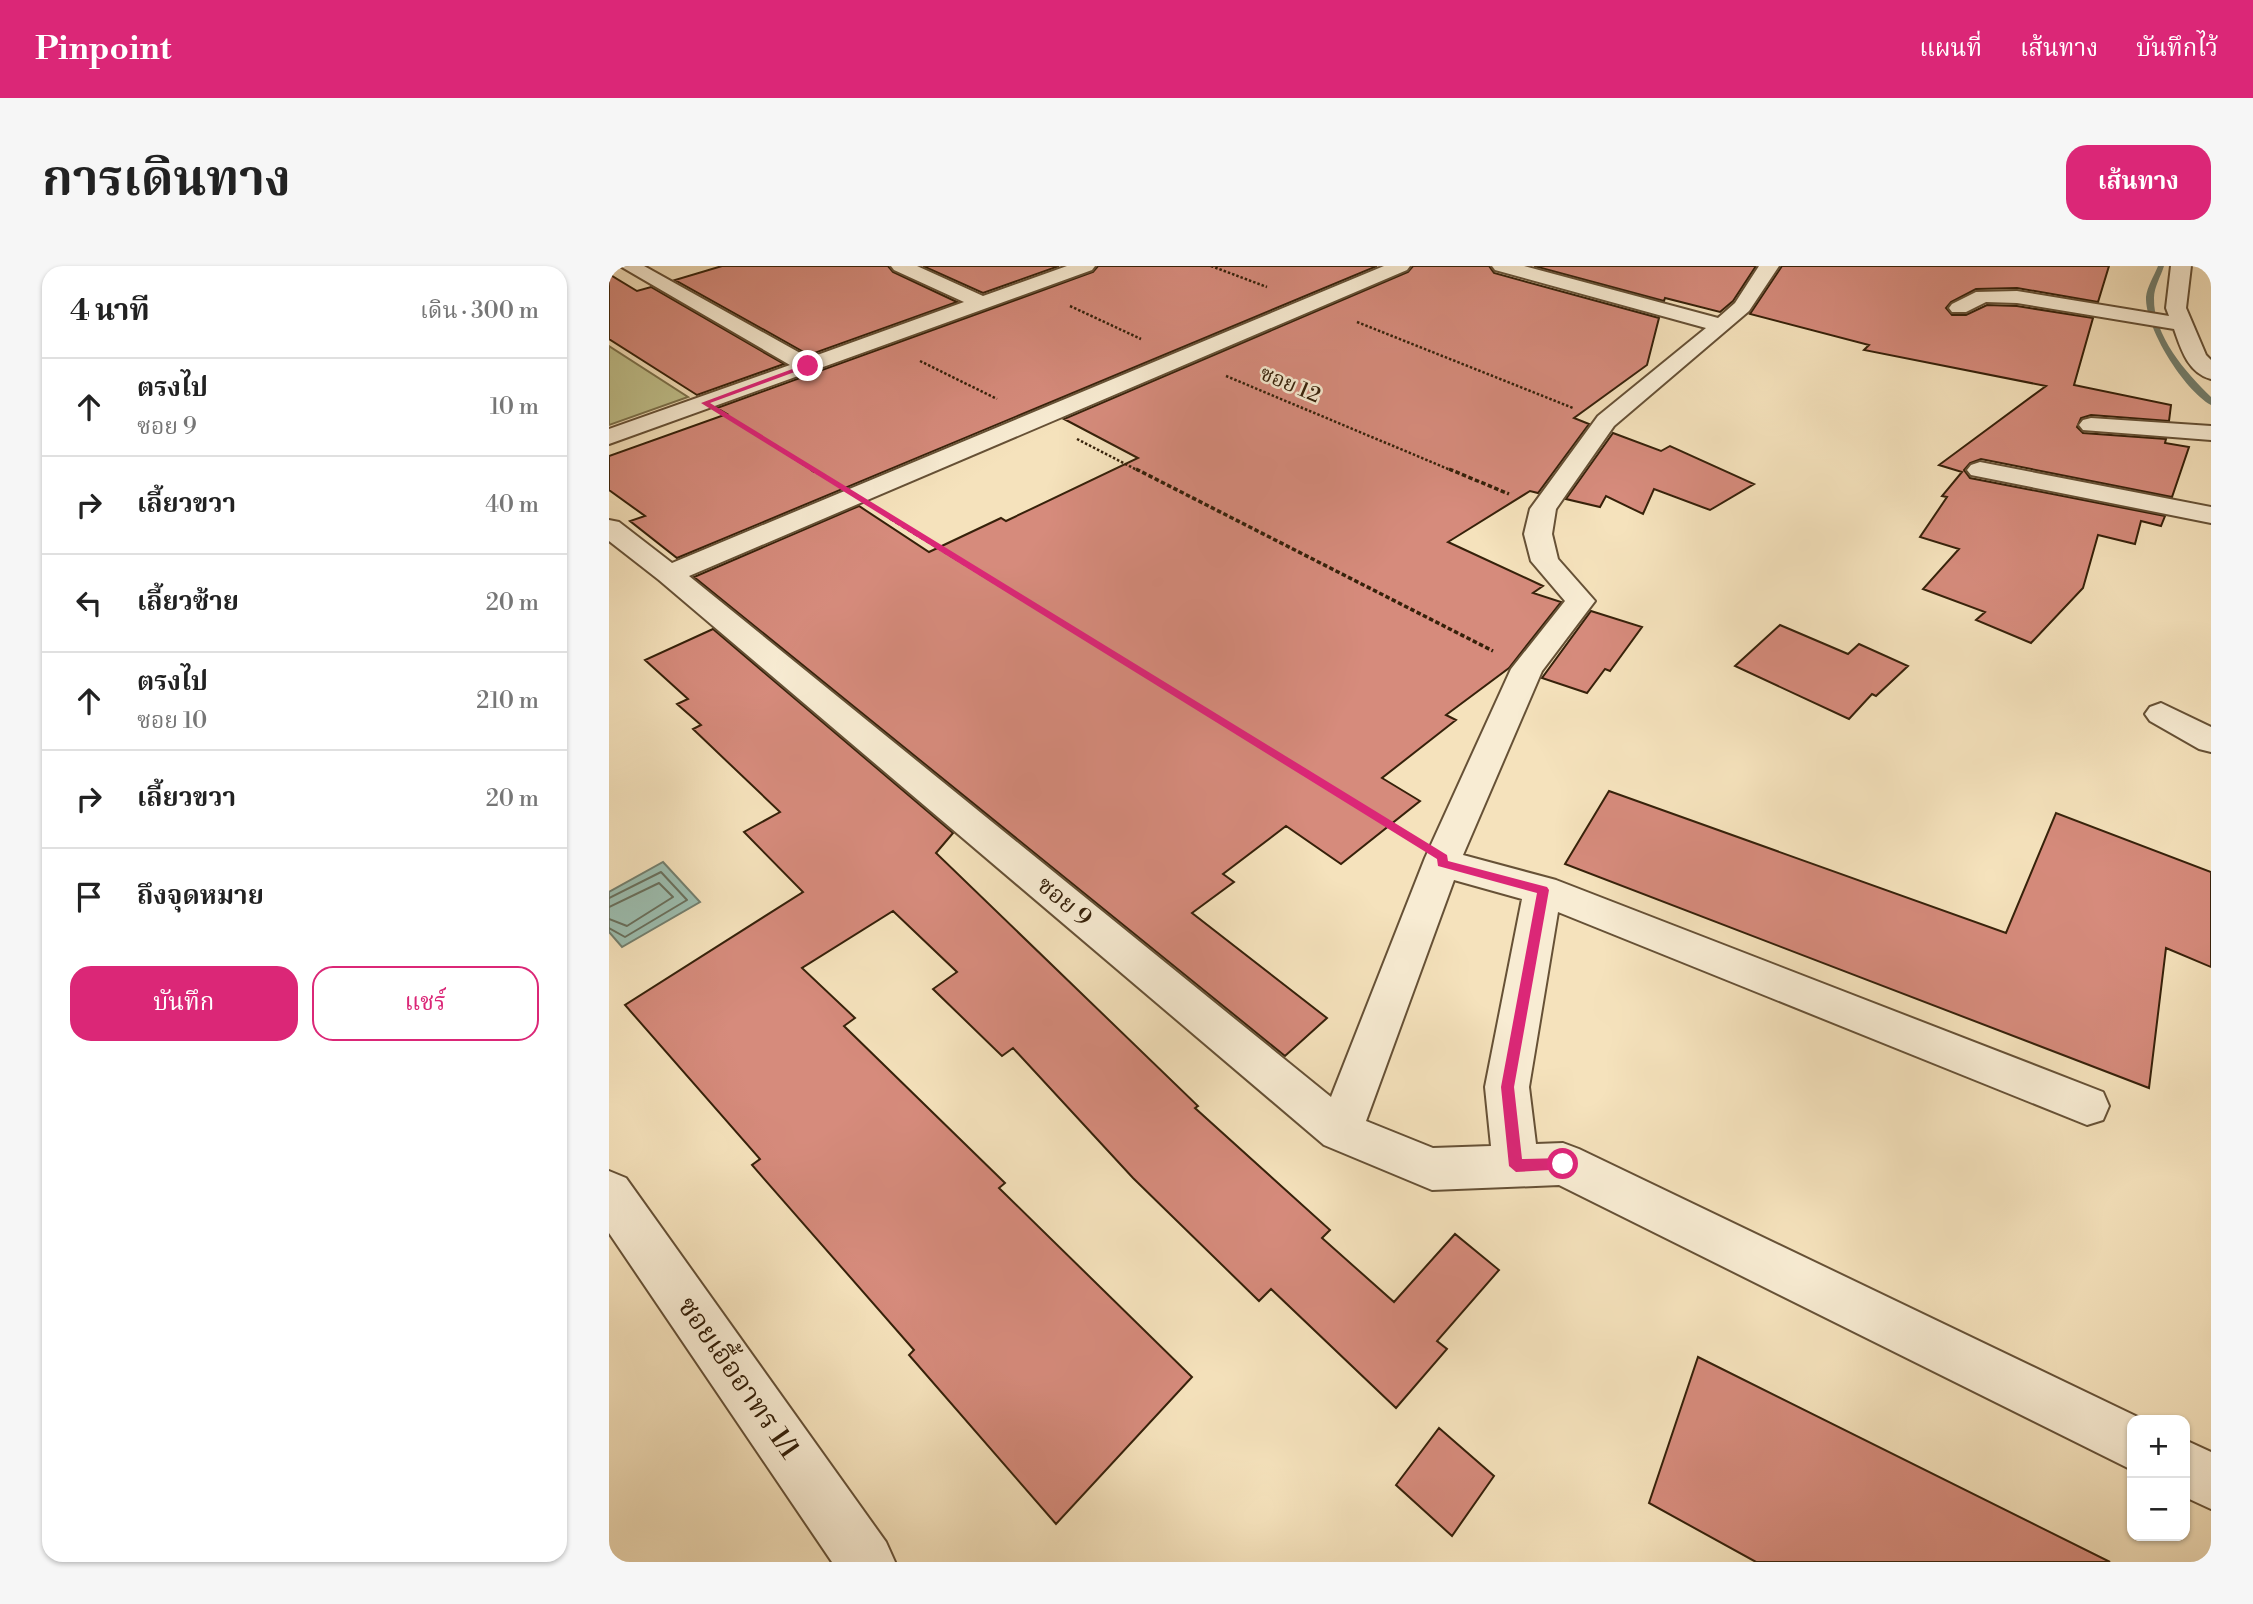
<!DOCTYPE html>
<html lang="th">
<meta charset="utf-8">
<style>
body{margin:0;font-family:"Libre Bodoni","Noto Serif Thai",serif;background:#f6f6f6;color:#222}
.controls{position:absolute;right:21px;bottom:21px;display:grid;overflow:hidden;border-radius:14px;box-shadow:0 2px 5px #0004}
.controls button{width:63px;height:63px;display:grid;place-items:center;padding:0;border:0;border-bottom:2px solid #e0e0e0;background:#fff;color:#222;font:35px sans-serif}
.stop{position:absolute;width:21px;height:21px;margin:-16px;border:5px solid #db2777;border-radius:50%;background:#fff}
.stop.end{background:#db2777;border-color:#fff;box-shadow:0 2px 7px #0008}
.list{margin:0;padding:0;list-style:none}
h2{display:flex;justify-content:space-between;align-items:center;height:91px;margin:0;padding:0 28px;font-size:30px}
h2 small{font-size:23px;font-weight:400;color:#767676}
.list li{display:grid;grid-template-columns:46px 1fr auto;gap:21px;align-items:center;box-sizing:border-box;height:98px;padding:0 28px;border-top:2px solid #e0e0e0}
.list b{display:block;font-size:26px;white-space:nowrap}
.list p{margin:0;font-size:23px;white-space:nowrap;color:#767676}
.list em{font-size:23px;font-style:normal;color:#767676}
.actions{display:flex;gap:14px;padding:21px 28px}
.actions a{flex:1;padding:16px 0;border:2px solid #db2777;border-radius:21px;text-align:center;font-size:24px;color:#db2777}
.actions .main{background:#db2777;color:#fff}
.icon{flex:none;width:38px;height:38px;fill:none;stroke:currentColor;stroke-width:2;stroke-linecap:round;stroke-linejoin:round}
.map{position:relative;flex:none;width:1602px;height:1296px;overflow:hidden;border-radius:21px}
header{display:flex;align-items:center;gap:42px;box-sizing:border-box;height:98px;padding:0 35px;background:#db2777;color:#fff}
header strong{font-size:33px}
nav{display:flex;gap:38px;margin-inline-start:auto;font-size:24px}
.intro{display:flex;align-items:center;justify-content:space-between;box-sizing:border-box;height:168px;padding:0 42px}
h1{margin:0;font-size:49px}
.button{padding:18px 32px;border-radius:21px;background:#db2777;color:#fff;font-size:24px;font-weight:700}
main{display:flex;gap:42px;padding:0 42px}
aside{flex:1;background:#fff;border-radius:21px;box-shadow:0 2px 5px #0004}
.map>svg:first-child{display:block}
.green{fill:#c1c28d;stroke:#7c724c;stroke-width:2}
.water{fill:#9cbeb0;stroke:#737f6e;stroke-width:2}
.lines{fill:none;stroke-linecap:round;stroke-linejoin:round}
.shore{stroke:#69705d;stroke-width:2}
.stream{fill:#737f6e;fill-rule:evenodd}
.building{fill:#d68b7c;stroke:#36210a;stroke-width:2}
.minor-casing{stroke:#665136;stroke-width:4}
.path-far2{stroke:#36210a;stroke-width:2.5;stroke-dasharray:2.5 2;stroke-linecap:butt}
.path-far1{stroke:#36210a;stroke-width:3.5;stroke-dasharray:4.5 2.5;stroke-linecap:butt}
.path{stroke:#36210a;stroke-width:4.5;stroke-dasharray:5 3.5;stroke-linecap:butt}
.minor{fill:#f8ecd3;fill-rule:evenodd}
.route{fill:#db2777}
.labels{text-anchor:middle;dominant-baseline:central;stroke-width:5;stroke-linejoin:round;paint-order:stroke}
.far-street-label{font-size:21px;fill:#36210a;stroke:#f8ecd3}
.street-label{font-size:24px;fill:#36210a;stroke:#f8ecd3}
.near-street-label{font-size:28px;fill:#36210a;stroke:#f8ecd3}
</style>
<header>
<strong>Pinpoint</strong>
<nav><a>แผนที่</a><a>เส้นทาง</a><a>บันทึกไว้</a></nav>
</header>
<div class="intro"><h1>การเดินทาง</h1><a class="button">เส้นทาง</a></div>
<main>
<aside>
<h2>4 นาที<small>เดิน · 300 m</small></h2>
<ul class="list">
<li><svg class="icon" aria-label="ahead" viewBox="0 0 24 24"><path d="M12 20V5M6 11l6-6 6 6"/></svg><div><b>ตรงไป</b><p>ซอย 9</p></div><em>10 m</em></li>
<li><svg class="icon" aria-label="right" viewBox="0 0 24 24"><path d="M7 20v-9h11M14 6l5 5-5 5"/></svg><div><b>เลี้ยวขวา</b></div><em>40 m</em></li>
<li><svg class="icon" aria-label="left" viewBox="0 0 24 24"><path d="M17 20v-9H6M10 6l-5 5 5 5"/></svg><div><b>เลี้ยวซ้าย</b></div><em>20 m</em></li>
<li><svg class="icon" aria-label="ahead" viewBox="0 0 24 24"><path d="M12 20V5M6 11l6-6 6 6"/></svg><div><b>ตรงไป</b><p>ซอย 10</p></div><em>210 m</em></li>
<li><svg class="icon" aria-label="right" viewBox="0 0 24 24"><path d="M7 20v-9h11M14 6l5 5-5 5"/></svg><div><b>เลี้ยวขวา</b></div><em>20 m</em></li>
<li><svg class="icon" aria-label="arrive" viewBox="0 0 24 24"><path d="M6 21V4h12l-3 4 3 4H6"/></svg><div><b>ถึงจุดหมาย</b></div></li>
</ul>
<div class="actions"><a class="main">บันทึก</a><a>แชร์</a></div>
</aside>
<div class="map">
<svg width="1602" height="1296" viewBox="0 0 1602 1296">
<rect width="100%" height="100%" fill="#f5e2bc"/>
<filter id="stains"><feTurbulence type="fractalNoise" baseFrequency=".00286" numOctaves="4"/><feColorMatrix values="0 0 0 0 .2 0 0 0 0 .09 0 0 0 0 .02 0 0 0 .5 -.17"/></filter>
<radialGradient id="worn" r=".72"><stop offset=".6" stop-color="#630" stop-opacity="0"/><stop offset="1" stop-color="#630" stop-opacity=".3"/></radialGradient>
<!-- green -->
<path class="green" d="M0,80L79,131L0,159Z"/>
<!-- water -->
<path class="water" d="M54,596L91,636L13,681L0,666V626Z"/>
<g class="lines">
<!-- shore -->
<path class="shore" d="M0,632L52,606L78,634L16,671L0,662
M0,641L50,617L64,631L18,660L0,653"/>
<!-- stream -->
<path class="stream" d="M1549,0H1555C1552,10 1545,21 1545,32C1544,69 1577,107 1602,131V139C1575,124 1536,62 1537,31C1538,21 1545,10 1549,0Z"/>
</g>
<!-- building -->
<path class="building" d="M113,0H279L284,6L348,36L200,89L66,14Z
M314,0H450L374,27Z
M489,0H768L68,292L21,255L36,250L0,224V190L118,148L108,142L484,6Z
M804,0H880L885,7L1050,52L1038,99L965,152L980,158L929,227L921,225L839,276L934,320L924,327L952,336L900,402L837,449L847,454L773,512L811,535L732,598L677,560L614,608L625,616L583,647L718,752L676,790L85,311L250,240L320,286L392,252L397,255L529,192L455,153L799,6Z
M925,0H1147L1124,35L1111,46L1056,32L1055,35Z
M1173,0H1500L1489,36L1408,22L1367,23L1342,36L1337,42L1343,49H1357L1378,39L1408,40L1484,52L1465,119L1562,139L1560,155L1482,149L1472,152L1468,161L1474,167L1557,173L1556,177L1580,181L1563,231L1372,193L1361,197L1355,204L1361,212L1556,250L1552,260L1532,255L1526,278L1489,269L1474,322L1422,377L1367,354L1376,346L1314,323L1350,283L1311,271L1338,231L1333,230L1353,206L1330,199L1437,120L1255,84L1260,79L1141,48Z
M0,8L28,25L42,21L175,98L88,129L0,73Z
M1004,167L1052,185L1061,180L1145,218L1101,244L1045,223L1034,248L997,230L991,241L957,233Z
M982,345L1033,361L1001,405L996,403L978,427L933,412Z
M1171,359L1239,388L1250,378L1299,400L1267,430L1263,428L1240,453L1126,400Z
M104,363L344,567L327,587L589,840L586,842L721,964L713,972L785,1036L846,968L890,1004L828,1075L838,1083L787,1142L662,1023L650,1035L524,912L404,782L393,790L324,723L348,706L284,645L193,702L246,752L235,760L396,917L390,922L583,1111L447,1258L300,1089L305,1084L143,899L151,893L16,739L194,626L135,566L171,546L84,463L92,459L68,438L79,433L36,394Z
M1000,525L1397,667L1447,547L1602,606V701L1557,682L1540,822L956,598Z
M1089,1091L1501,1296H1147L1040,1237Z
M830,1162L885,1210L843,1270L787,1219Z"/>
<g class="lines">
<defs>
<path id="minor" d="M11,0H35L200,92L355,36L285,4L282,0H308L374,30L458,0H486L483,4L0,178V163L181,99Z
M775,0H801L798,4L80,310L722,831L816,592L902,403L956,335L922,295L915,268L921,243L989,150L1097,62L886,4L883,0H915L1109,52L1126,37L1150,0H1170L1140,45L1005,160L947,243L943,268L949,293L986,335L933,405L854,589L947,614L1494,826L1500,840L1494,854L1478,859L949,646L920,821L927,878L954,877L970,883L1535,1154H1523V1204L950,919L823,924L715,879L50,314L0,275V254L10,256L63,297ZM845,614L913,633L876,821L882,880L824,882L757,855Z
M1562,0H1582L1577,42L1597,89L1602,94V113C1579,107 1572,83 1565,63L1408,37L1377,36L1357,46H1343L1340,42L1343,38L1367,26L1408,25L1560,50L1557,42Z
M1482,152L1602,160V174L1474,164L1470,159L1474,154Z
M1371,196L1602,241V257L1362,209L1358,204L1362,199Z
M1552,437L1602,461V486L1590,483L1541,455L1536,448L1541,441Z
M0,905L17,912L277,1276L286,1296H223L0,967Z
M1576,1174L1602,1186V1243L1576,1231Z"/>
</defs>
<!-- minor casing -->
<use href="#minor" class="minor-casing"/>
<!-- path-far2 -->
<path class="path-far2" d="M602,0L658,21
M461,40L532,73
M748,56L964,142
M311,95L388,133
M617,110L844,205
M132,159L205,205
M468,173L530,205"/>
<!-- path-far1 -->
<path class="path-far1" d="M202,203L208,207
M527,203L884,385
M840,203L900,228
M281,252L643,474"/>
<!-- path -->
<path class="path" d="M640,472L798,569"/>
<!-- minor -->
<use href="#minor" class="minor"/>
</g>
<!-- route -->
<path class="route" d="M197,98L202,100L101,137L838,589L839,595L938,621L940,624L905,821L913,893L954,892L959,894V903L907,906L900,900L892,821L928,627L829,600L828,593L92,137Z"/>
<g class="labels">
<!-- far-street labels -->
<g class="far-street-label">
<text transform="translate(681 119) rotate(23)">ซอย 12</text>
</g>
<!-- street labels -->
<g class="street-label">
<text transform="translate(455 636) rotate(40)">ซอย 9</text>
</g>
<!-- near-street labels -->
<g class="near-street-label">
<text transform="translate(129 1112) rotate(55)">ซอยเอื้ออาทร 1/1</text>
</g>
</g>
<rect width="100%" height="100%" filter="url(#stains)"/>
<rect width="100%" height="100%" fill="url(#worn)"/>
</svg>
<div class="controls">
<button>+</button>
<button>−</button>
</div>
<div class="stop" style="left:954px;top:898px"></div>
<div class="stop end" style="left:199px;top:100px"></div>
</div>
</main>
